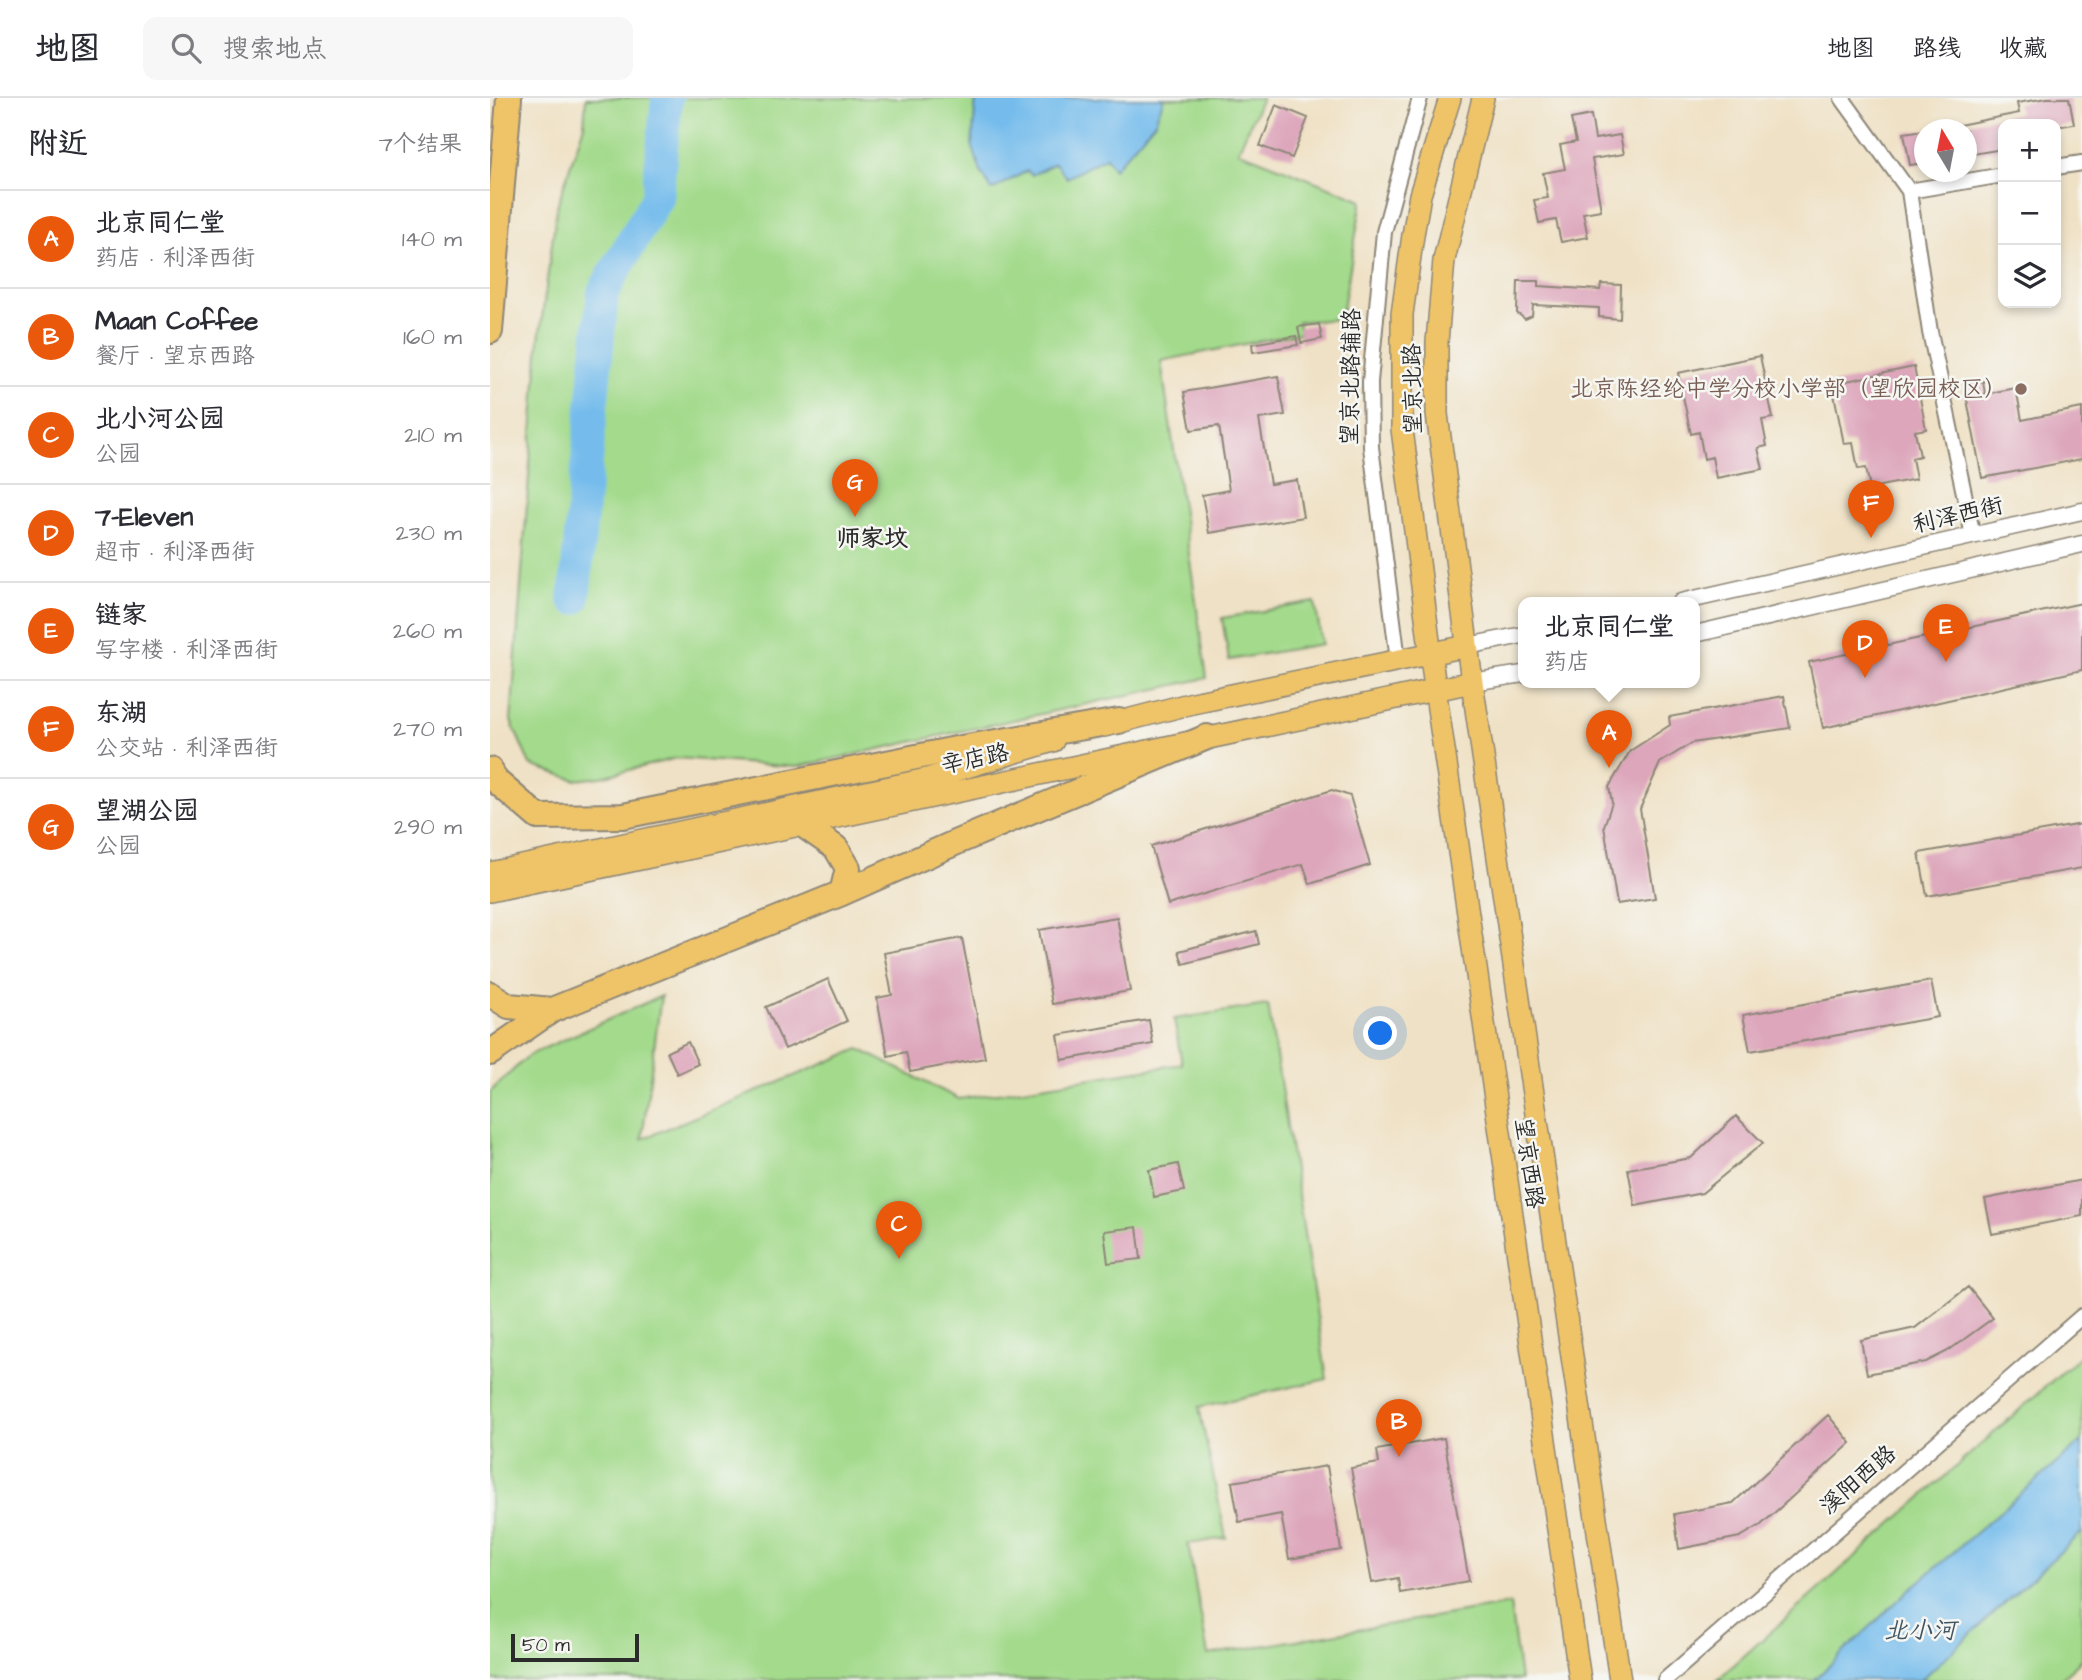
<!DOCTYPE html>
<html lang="zh">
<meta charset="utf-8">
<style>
body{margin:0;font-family:"Architects Daughter","LXGW WenKai TC",sans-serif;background:#f7f7f7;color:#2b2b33}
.controls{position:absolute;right:21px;top:21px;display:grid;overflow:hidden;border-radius:14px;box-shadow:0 4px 10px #0003}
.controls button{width:63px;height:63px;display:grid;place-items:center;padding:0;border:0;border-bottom:2px solid #e1e1e2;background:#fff;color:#2b2b33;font:35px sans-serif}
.compass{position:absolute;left:1424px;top:21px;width:63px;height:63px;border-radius:50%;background:#fff;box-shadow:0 4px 10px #0003;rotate:350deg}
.scale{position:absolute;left:21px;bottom:18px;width:128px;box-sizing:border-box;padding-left:7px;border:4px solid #2b2b2b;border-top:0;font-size:19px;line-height:24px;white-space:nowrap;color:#2b2b2b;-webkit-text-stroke:5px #f6f6f2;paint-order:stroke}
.you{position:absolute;left:891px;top:936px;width:24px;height:24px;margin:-18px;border:5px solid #fff;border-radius:50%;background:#1a73e8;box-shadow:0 0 0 10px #1a73e833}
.badge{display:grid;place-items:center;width:46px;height:46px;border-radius:50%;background:#ea580c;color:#fff;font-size:23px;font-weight:700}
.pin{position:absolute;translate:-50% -58px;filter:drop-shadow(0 2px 4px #0008)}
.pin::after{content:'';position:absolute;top:37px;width:24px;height:21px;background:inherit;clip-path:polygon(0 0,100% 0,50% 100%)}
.popup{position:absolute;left:1028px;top:499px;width:182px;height:91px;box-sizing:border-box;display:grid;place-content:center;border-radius:14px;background:#fff;filter:drop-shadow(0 2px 5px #0005);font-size:23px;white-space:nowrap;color:#7c7c81}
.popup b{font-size:26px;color:#2b2b33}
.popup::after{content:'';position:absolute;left:50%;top:100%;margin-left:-14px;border:14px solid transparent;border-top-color:#fff}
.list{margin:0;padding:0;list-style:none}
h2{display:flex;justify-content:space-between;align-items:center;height:91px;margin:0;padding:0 28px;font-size:30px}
h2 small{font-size:23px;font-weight:400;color:#7c7c81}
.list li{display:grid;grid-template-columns:46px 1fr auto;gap:21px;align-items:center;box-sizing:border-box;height:98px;padding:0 28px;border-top:2px solid #e1e1e2}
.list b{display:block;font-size:26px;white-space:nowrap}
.list p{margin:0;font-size:23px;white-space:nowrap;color:#7c7c81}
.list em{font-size:23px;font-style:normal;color:#7c7c81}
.icon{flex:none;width:38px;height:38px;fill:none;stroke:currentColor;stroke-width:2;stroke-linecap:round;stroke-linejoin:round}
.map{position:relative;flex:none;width:1592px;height:1582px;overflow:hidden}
header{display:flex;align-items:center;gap:42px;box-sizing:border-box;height:98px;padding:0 35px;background:#fff;border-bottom:2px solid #e1e1e2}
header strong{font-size:33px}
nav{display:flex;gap:38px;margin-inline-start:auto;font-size:24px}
.search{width:490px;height:63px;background:#f7f7f7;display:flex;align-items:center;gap:18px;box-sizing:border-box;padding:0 24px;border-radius:14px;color:#7c7c81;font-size:26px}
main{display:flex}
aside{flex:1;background:#fff}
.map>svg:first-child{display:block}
.green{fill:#a3da8b;stroke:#67825b;stroke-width:2}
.water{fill:#74bcec;stroke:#50748c;stroke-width:2}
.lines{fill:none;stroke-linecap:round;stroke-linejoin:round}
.river{stroke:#74bcec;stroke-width:32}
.building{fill:#dda6bb}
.minor-casing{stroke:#8d8678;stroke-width:18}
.tertiary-casing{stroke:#8d8678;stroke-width:19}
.primary-casing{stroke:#8d8678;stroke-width:24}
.motorway-casing{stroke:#8d8678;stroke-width:28}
.minor{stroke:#fff;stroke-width:14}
.tertiary{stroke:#fff;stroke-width:16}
.primary{stroke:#efc469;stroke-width:21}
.motorway{stroke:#efc469;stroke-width:24}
.education-dot{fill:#8d6e63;stroke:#f6f6f2;stroke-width:2.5}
.labels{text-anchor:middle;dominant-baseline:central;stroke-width:5;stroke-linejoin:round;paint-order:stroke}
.street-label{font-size:23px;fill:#2b2b2b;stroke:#f6f6f2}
.education-label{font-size:23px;fill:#785e54;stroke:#f6f6f2;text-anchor:end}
.neighbourhood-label{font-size:24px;font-weight:bold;fill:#2b2b2b;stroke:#f6f6f2}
.water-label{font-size:24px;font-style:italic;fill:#415665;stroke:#f6f6f2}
</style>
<header>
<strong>地图</strong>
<div class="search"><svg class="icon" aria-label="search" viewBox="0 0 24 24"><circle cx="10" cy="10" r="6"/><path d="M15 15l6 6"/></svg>搜索地点</div>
<nav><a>地图</a><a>路线</a><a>收藏</a></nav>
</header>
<main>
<aside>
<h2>附近<small>7个结果</small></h2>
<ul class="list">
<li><span class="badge">A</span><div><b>北京同仁堂</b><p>药店 · 利泽西街</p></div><em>140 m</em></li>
<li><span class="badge">B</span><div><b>Maan Coffee</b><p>餐厅 · 望京西路</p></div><em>160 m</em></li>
<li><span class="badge">C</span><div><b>北小河公园</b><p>公园</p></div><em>210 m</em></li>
<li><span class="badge">D</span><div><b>7-Eleven</b><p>超市 · 利泽西街</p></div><em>230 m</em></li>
<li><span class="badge">E</span><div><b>链家</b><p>写字楼 · 利泽西街</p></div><em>260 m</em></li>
<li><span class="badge">F</span><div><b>东湖</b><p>公交站 · 利泽西街</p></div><em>270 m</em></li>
<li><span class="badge">G</span><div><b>望湖公园</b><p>公园</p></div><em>290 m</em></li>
</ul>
</aside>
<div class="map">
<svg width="1592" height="1582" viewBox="0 0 1592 1582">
<rect width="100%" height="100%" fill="#f6f6f2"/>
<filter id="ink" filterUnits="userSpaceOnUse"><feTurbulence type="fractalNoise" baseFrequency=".0143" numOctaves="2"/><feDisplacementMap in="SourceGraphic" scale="14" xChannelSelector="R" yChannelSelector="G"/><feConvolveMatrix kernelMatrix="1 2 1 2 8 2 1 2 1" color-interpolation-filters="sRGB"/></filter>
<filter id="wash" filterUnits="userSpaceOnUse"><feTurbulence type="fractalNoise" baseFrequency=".00686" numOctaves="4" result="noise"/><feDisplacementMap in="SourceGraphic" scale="28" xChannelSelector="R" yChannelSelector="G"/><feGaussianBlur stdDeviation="1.57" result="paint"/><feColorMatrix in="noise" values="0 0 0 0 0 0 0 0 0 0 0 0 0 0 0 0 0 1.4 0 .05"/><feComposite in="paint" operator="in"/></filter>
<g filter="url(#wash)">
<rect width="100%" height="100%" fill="#efe1c5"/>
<!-- green -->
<path class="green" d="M96,0H772L748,53L872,102L851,221L808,224L810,235L671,263L717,580L306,669L187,660L111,679L86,682L40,667L21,623L49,242L67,108L94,27Z
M825,504L832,546L739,562L732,520Z
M171,898L152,1041L369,951L469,1001L692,966L684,921L778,907L837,1281L709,1309L736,1440L698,1446L718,1557L1020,1506L1030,1582H0V994L39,957Z
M1592,1256V1561L1569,1582H1227Z"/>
<!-- water -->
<path class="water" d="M486,0H674L665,24L624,71L616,59L577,80L565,65L542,77L537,73L502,92L491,74L482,47Z
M1592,1343V1434L1431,1582H1324L1416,1495Z"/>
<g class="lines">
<!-- river -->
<path class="river" d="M84,501L113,194L167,100L177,0"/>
</g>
<g id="blocks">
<!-- building -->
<path class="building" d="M1557,0H1579L1584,26L1566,29V26H1513V51L1476,57V32H1444L1529,15L1527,5Z
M786,7L818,20L802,60L770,48Z
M1101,17L1105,41L1130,37L1134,56L1102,61L1111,112L1093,115L1098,139L1071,144L1066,122L1049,125L1044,102L1058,100L1053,75L1075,71L1070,47L1086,44L1081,21Z
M1434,32V65L1420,67L1414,35Z
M1028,183H1049V188L1110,192L1111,186L1131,187L1130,221L1109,219V210L1043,207L1042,218L1035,221L1027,215Z
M829,226L832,241L811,245L808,229Z
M806,238L808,247L763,254L762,246Z
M1270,258L1283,320L1272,322L1277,348L1268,350L1273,371L1226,380L1222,359L1214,361L1209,334L1201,336L1188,275Z
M1424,269L1436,331L1425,333L1430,358L1422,360L1426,381L1380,390L1376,370L1368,371L1363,345L1354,346L1342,286Z
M788,278L795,317L769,321L780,386L807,382L813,419L719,435L712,397L739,392L729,328L701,332L694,294Z
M1493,283L1495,296L1526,290L1532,322L1592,310V361L1492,380L1474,286Z
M1592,505V572L1333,630L1319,564Z
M1294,598L1300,630L1202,645L1170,665L1150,711L1165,800L1127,806L1114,728L1122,705L1119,689L1140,653L1180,627L1179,619Z
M842,692L860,698L880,767L820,786L813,766L678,807L661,748Z
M1592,726V770L1437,798L1429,755Z
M627,819L640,893L562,906L549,832Z
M766,833L769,846L693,866L689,853Z
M472,840L495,960L420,974L416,954L398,958L387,900L402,897L394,855Z
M338,881L357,923L295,951L276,909Z
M1441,883L1448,919L1260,953L1253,917Z
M659,922L663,946L572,962L568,937Z
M198,944L208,966L187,976L177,954Z
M1246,1018L1273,1045L1212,1095L1145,1108L1138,1071L1201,1060Z
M688,1066L694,1093L664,1099L659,1072Z
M1592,1082V1118L1502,1136L1495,1101Z
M647,1129L651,1161L618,1165L614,1133Z
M1478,1189L1503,1220L1458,1253L1436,1264L1377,1276L1371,1242L1425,1230Z
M1338,1317L1361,1345L1271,1427L1250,1439L1189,1451L1184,1416L1243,1405Z
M954,1340L979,1483L910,1495L908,1480L882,1485L861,1370L889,1365L887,1352Z
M837,1368L851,1452L799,1461L791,1416L749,1424L742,1384Z"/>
</g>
</g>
<g filter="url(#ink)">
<use href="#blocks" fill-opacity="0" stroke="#8d8678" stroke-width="2"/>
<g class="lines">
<defs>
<path id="minor" d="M1352,0L1419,93L1440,234L1483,438
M1566,69L1592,65
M1419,93L1513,77
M908,562L881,349L880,284L894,134L930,0
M1175,1582L1592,1218"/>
<path id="tertiary" d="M1191,504L1592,413
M1205,536L1592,446
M977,548L1033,537
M982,584L1033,576"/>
<path id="primary" d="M960,0L930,97L923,137L912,216V331L945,590L1090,1582
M993,0L954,162L947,244V316L982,584L1130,1582
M614,628L703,605L977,548
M0,775L437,681L563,643
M0,793L982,584"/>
<path id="motorway" d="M0,233L19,0
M0,672L6,683L48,719L133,718L471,650L629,623
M313,727L346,750L358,770L352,795
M0,896L19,908L62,912
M0,955L62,912L352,795L467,744L717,639"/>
</defs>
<!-- minor casing -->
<use href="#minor" class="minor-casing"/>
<!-- tertiary casing -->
<use href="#tertiary" class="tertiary-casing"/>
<!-- primary casing -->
<use href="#primary" class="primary-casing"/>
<!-- motorway casing -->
<use href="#motorway" class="motorway-casing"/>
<!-- minor -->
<use href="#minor" class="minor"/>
<!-- tertiary -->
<use href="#tertiary" class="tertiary"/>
<!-- primary -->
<use href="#primary" class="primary"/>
<!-- motorway -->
<use href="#motorway" class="motorway"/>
</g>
</g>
<!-- markers -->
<circle class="education-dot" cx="1531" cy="291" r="7"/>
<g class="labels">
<!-- street labels -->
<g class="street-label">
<text transform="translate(861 279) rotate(-89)">望京北路辅路</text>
<text transform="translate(923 291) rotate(-91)">望京北路</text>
<text transform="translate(1468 417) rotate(-13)">利泽西街</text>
<text transform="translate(485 661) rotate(-12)">辛店路</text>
<text transform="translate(1039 1065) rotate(82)">望京西路</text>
<text transform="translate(1368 1382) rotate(-41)">溪阳西路</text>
</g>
<!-- education labels -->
<g class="education-label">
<text x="1517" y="291">北京陈经纶中学分校小学部（望欣园校区）</text>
</g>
<!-- neighbourhood labels -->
<g class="neighbourhood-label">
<text x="382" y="441">师家坟</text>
</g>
<!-- water labels -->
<g class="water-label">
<text x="1430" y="1533">北小河</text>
</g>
</g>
</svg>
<div class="controls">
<button>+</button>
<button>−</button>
<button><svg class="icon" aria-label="layers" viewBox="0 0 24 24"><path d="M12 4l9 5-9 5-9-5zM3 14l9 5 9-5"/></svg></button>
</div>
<svg class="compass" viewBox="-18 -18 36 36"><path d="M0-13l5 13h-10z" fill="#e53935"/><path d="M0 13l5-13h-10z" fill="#7c7c81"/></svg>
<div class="scale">50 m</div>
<div class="you"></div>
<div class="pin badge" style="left:1119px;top:670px">A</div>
<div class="popup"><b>北京同仁堂</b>药店</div>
<div class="pin badge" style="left:909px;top:1359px">B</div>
<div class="pin badge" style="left:409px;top:1161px">C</div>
<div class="pin badge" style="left:1375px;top:580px">D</div>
<div class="pin badge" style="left:1456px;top:564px">E</div>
<div class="pin badge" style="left:1381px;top:440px">F</div>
<div class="pin badge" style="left:365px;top:419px">G</div>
</div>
</main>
